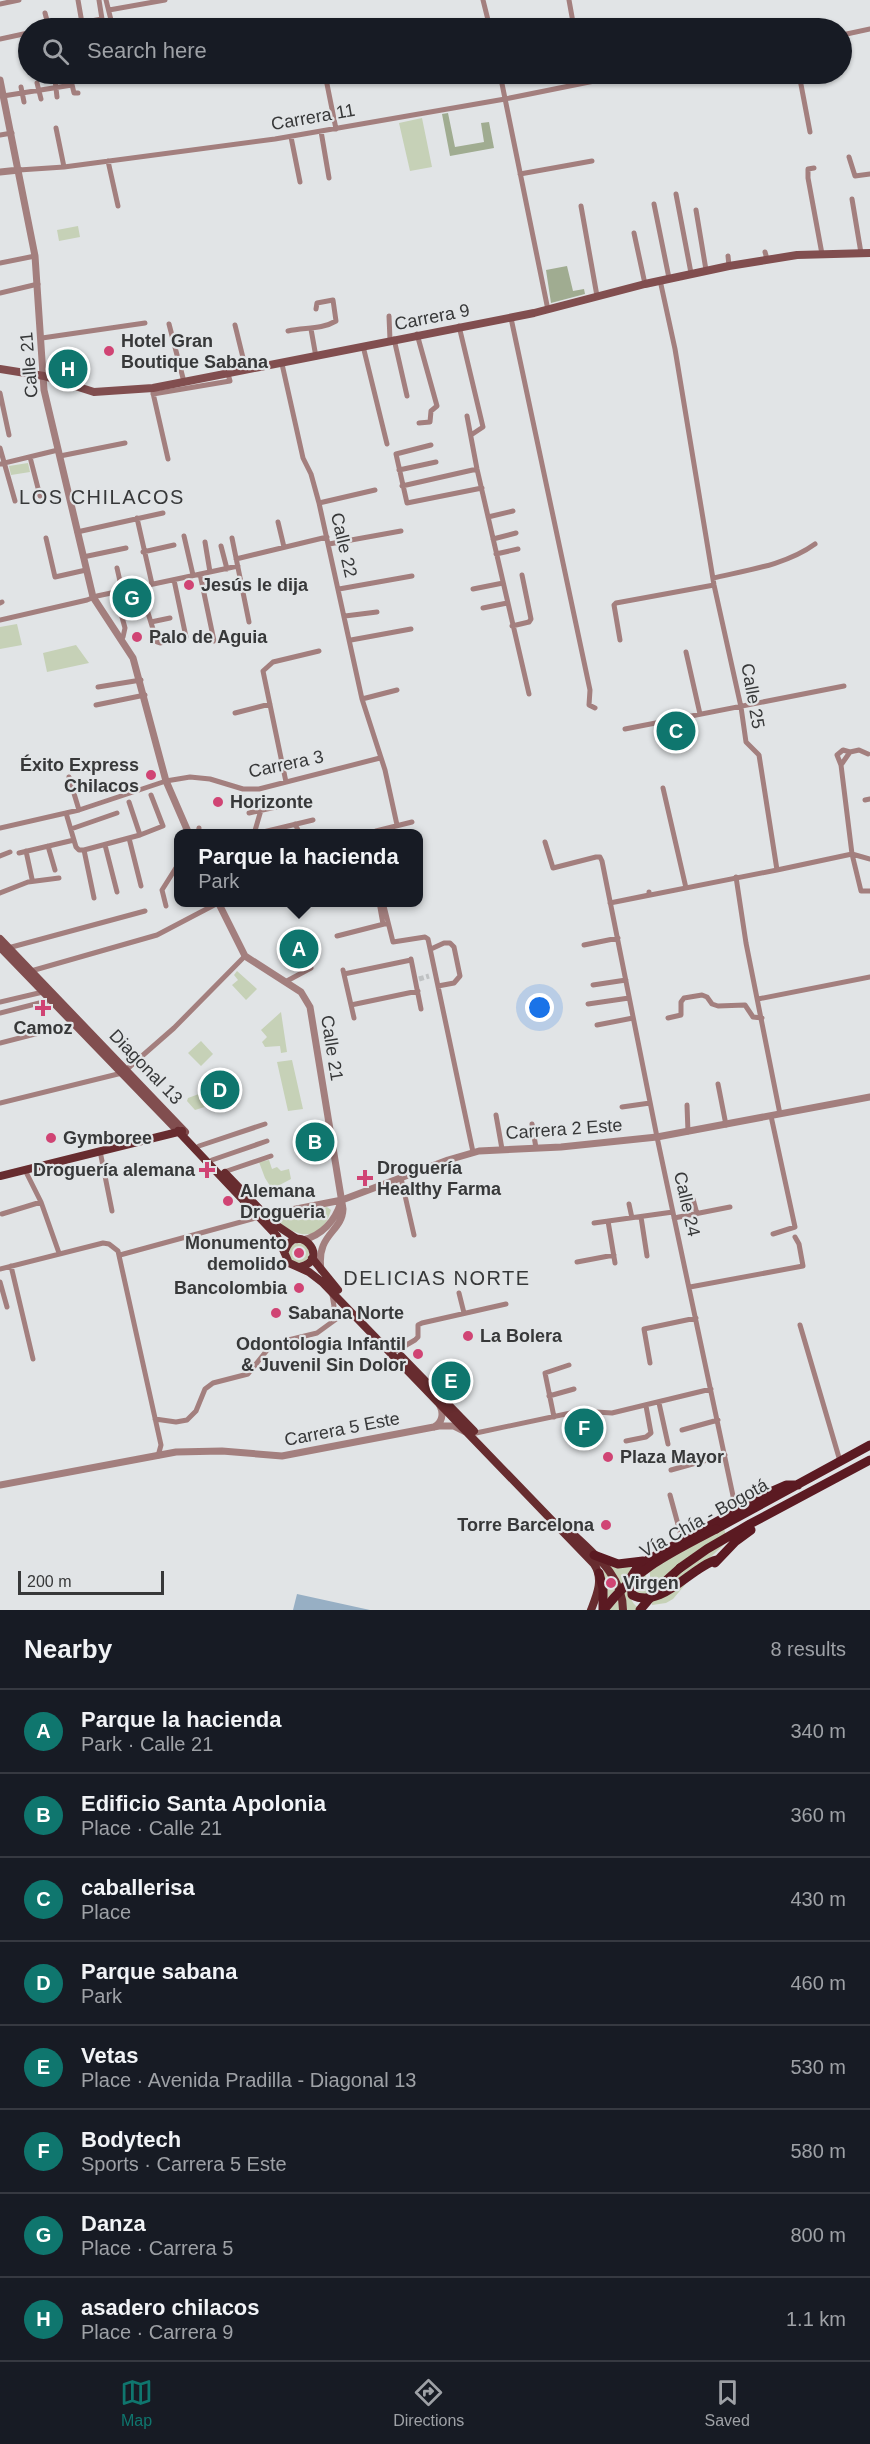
<!DOCTYPE html>
<meta charset="utf-8">
<style>
body{margin:0;font-family:Arial,sans-serif;background:#242831;color:#f1f3f6}
.scale{position:absolute;left:18px;bottom:15px;width:146px;box-sizing:border-box;padding-left:6px;border:3px solid #373839;border-top:0;font-size:16px;line-height:21px;white-space:nowrap;color:#373839;-webkit-text-stroke:4px #e1e4e6;paint-order:stroke}
.you{position:absolute;left:540px;top:1008px;width:21px;height:21px;margin:-15px;border:4px solid #fff;border-radius:50%;background:#1a73e8;box-shadow:0 0 0 9px #1a73e833}
.badge{display:grid;place-items:center;width:39px;height:39px;border-radius:50%;background:#0f766e;color:#fff;font-size:20px;font-weight:700}
.pin{position:absolute;translate:-50% -50%;border:3px solid #fff;box-shadow:0 2px 6px #0006}
.popup{position:absolute;left:174px;top:829px;width:249px;height:78px;box-sizing:border-box;display:grid;place-content:center;border-radius:12px;background:#171b24;filter:drop-shadow(0 2px 4px #0005);font-size:20px;white-space:nowrap;color:#9ea1a6}
.popup b{font-size:22px;color:#f1f3f6}
.popup::after{content:'';position:absolute;left:50%;top:100%;margin-left:-12px;border:12px solid transparent;border-top-color:#171b24}
.list{margin:0;padding:0;list-style:none}
h2{display:flex;justify-content:space-between;align-items:center;height:78px;margin:0;padding:0 24px;font-size:26px}
h2 small{font-size:20px;font-weight:400;color:#9ea1a6}
.list li{display:grid;grid-template-columns:39px 1fr auto;gap:18px;align-items:center;box-sizing:border-box;height:84px;padding:0 24px;border-top:2px solid #363941}
.list b{display:block;font-size:22px;white-space:nowrap}
.list p{margin:0;font-size:20px;white-space:nowrap;color:#9ea1a6}
.list em{font-size:20px;font-style:normal;color:#9ea1a6}
.icon{flex:none;width:33px;height:33px;fill:none;stroke:currentColor;stroke-width:2;stroke-linecap:round;stroke-linejoin:round}
.map{position:relative;flex:none;width:870px;height:1610px;overflow:hidden}
.search{position:absolute;background:#171b24;box-shadow:0 2px 4px #0004;left:18px;right:18px;top:18px;height:66px;display:flex;align-items:center;gap:15px;box-sizing:border-box;padding:0 21px;border-radius:33px;color:#9ea1a6;font-size:22px}
.sheet{height:750px;background:#171b24}
nav{display:flex;justify-content:space-around;align-items:center;box-sizing:border-box;height:84px;border-top:2px solid #363941;background:#171b24;font-size:16px;color:#9ea1a6}
nav a{display:grid;justify-items:center;gap:3px}
nav .on{color:#0f766e}
.map>svg:first-child{display:block}
.green{fill:#c6d1b7}
.forest{fill:#a0ac91}
.water{fill:#97afc4}
.lines{fill:none;stroke-linecap:round;stroke-linejoin:round}
.minor-tunnel{stroke:#bfc2c3;stroke-width:5;stroke-dasharray:5 2.5;stroke-linecap:butt}
.minor{stroke:#a37f7e;stroke-width:5}
.tertiary{stroke:#a37f7e;stroke-width:7}
.secondary{stroke:#814e4f;stroke-width:8}
.primary{stroke:#672c2f;stroke-width:8}
.trunk{stroke:#5b1a22;stroke-width:9}
.trunk-bridge{stroke:#5b1a22;stroke-width:9}
.poi-dot{fill:#d04474;stroke:#e1e4e6;stroke-width:2}
.labels{text-anchor:middle;dominant-baseline:central;stroke-width:4.5;stroke-linejoin:round;paint-order:stroke}
.street-label{font-size:18px;fill:#373839;stroke:#e1e4e6}
.poi-label{font-size:18px;font-weight:bold;fill:#373839;stroke:#e1e4e6;text-anchor:start}
.neighbourhood-label{font-size:20px;letter-spacing:1.5px;fill:#373839;stroke:#e1e4e6}
</style>
<div class="map">
<svg width="870" height="1610" viewBox="0 0 870 1610">
<rect width="100%" height="100%" fill="#e1e4e6"/>
<!-- green -->
<path class="green" d="M422,118L432,167L410,171L399,123Z
M78,226L80,237L59,241L57,230Z
M28,463L30,472L11,475L9,466Z
M17,624L22,645L0,649V627Z
M76,645L89,663L47,672L43,653Z
M305,933L309,946L307,947L311,954L305,965L295,952L291,954L285,944Z
M237,971L257,989L246,1000L232,985L238,980L234,975Z
M281,1012L287,1052L281,1053L280,1046L265,1047L262,1042L267,1037L261,1030Z
M201,1041L213,1054L201,1066L188,1053Z
M292,1060L303,1109L288,1111L277,1062Z
M229,1083L234,1098L195,1110L187,1101L188,1098Z
M269,1160L272,1169L277,1167L281,1171L289,1169L291,1179L272,1189L265,1178L259,1162Z
M327,1207L331,1210C322,1242 299,1239 277,1221L278,1217Z
M289 1253a10 10 0 1 1 20 0a10 10 0 1 1-20 0Z
M724,1529L728,1541L700,1567L673,1599L666,1603L652,1605L649,1561Z
M608,1565L631,1567C633,1584 622,1599 642,1610H606V1586L603,1569Z
M645,1566L649,1606C635,1601 635,1593 634,1579Z"/>
<!-- forest -->
<path class="forest" d="M448,113L455,147L484,142L481,123L489,122L494,148L450,156L442,114Z
M567,266L573,291L584,289L585,294L551,303L546,270Z"/>
<!-- water -->
<path class="water" d="M297,1594L370,1610H293Z"/>
<g class="lines">
<!-- minor-tunnel -->
<path class="minor-tunnel" d="M419,979L429,976"/>
<!-- minor -->
<path class="minor" d="M78,0L82,23
M106,0L113,28
M483,0L490,28
M569,0L574,28
M0,4L19,0
M109,10L165,0
M45,13L49,28
M52,28L102,19L99,0
M842,35L870,29
M0,39L28,33
M82,74L83,78
M325,74L336,129
M500,74L548,310
M799,74L810,132
M70,76L74,93H78
M55,80L57,97
M37,83L41,99
M21,87L24,102
M3,96L72,85
M56,128L64,167
M321,131L329,178
M0,135L12,133
M291,137L300,182
M849,157L855,176L870,174
M108,161L118,206
M814,168L808,169V178L822,254
M19,170L64,167L275,139L505,99L629,74
M520,174L592,161
M676,194L691,273
M852,199L861,253
M654,204L669,278
M581,206L597,296
M696,210L706,270
M634,233L645,284
M765,252L767,259
M728,256L729,266
M0,263L35,256
M0,293L38,284
M389,316L390,340
M511,318L590,690L589,705L595,708
M169,324L184,382
M235,325L246,370
M459,326L483,427L471,435
M311,329L316,357
M288,331C304,327 321,330 336,321L333,300L317,303L316,309
M417,334L437,406L431,411L430,422L419,423
M42,338L145,323
M394,339L407,396
M363,346L387,444
M282,364L303,458L311,474L319,503L362,699L385,770L397,825
M0,393L9,435
M153,393L168,459
M153,394L230,381L228,374
M467,416L477,469L529,694
M431,445L396,454L407,503L482,488
M0,448L15,501
M60,456L125,443
M30,457L40,496
M0,464L58,450
M399,470L436,462
M402,486L477,469
M319,503L375,490
M488,517L513,511
M137,518L152,584
M278,522L284,547
M77,532L163,513
M184,536L193,575
M46,538L55,577L86,570
M232,538L249,622
M493,539L516,533
M205,542L210,572
M329,544L401,531
M221,546L227,569
M143,552L174,545
M496,554L518,549
M83,557L126,548
M236,559L327,537
M117,568L122,590
M200,574L214,641
M713,578C748,570 786,565 815,544
M174,580L186,637
M140,587L157,642L160,643L173,640
M339,589L412,576
M473,589L503,583
M115,592L125,628L123,637L121,638
M0,603L2,602
M483,608L507,603
M345,616L377,612
M0,620L87,600L97,596L238,566
M151,622L170,618
M512,626L529,622L531,619L522,575
M351,640L411,629
M620,640L614,605L616,603L714,585
M686,652L700,714
M98,687L141,680
M362,699L397,690
M96,705L145,695
M235,713L270,704
M625,729L844,686
M868,754L859,750L850,752L841,765L852,854L861,891H870
M841,765L837,755L843,750L850,752
M69,777L79,810
M286,782L263,671L273,662L319,651
M663,788L686,888
M865,800L870,799
M129,802L140,835
M66,813L76,847L79,850H84L140,835L163,826L151,795
M249,813L294,803
M295,824L300,834
M0,828L79,810L166,781L190,777L210,779L243,789H259L380,758
M71,829L117,813
M198,834L199,828
M254,834L261,810
M255,834L313,820
M373,834L376,831L412,822
M129,838L141,886
M545,842L553,868L596,857H600L602,861L657,1137L736,1510
M105,845L117,892
M48,846L55,870
M84,850L94,898
M26,851L32,879
M19,853L74,840
M0,856L10,852
M777,870L852,854L870,859
M736,877L746,943L780,1114
M649,892V895L610,903L777,870L759,755L746,742L741,707L714,585L675,349L660,280
M0,893L28,882L59,878
M379,902L383,924
M383,902L393,942L425,937L428,939L473,1152
M166,906L162,890L179,863
M337,936L388,923
M584,945L618,938
M8,948L145,911
M431,949L444,943H450L454,947L460,976L454,983L438,986
M411,959L421,1009
M343,970L354,1018
M31,971L157,935L218,903
M344,974L411,960
M285,982L311,968
M593,985L626,980
M758,999L870,977
M0,1002L43,992
M588,1004L629,998
M351,1005L418,991
M0,1013L51,1000
M668,1018L681,1015V1002L684,998L702,995L707,997L712,1004L718,1006L745,1005L753,1017L762,1018
M597,1025L633,1018
M0,1043L74,1024
M126,1070L174,1028L245,956
M718,1084L726,1125
M0,1103L122,1073
M687,1105L688,1132
M622,1107L650,1103
M496,1115L502,1149
M771,1116L795,1227L773,1234
M532,1124L536,1148
M199,1146L265,1124
M100,1151L112,1211
M212,1160L267,1141
M25,1170L41,1202L59,1253
M224,1172L271,1156
M401,1178L414,1235
M693,1199L697,1214
M629,1204L632,1218
M2,1214L41,1202
M641,1217L647,1256
M674,1218L730,1207
M608,1221L615,1263
M594,1223L673,1212
M120,1255L259,1217
M577,1262L614,1255
M11,1266L33,1359
M0,1269L103,1243L109,1244L118,1251L161,1445L158,1456
M0,1282L7,1307
M690,1287L803,1266L799,1244L795,1237
M459,1293L464,1313
M331,1321L334,1306L332,1295
M800,1325L840,1461
M396,1351L415,1340L418,1337V1325L422,1323L506,1304
M650,1363L644,1329L696,1318
M549,1396L574,1389
M659,1403L668,1444
M554,1417L545,1373L569,1365
M155,1419L176,1422L187,1420L196,1411L205,1389L213,1383L248,1374L272,1344L317,1333L339,1317L354,1315
M682,1430L718,1420
M476,1433L580,1411L612,1413L711,1389
M626,1441L646,1437L651,1433L646,1406
M671,1470L725,1455
M670,1495L682,1539"/>
<!-- tertiary -->
<path class="tertiary" d="M0,80L35,256L44,390L93,597L133,658L166,781L189,834
M0,172L19,170
M218,902L245,956L301,992L310,1007L343,1209C342,1233 316,1233 321,1270
M266,1215L342,1200L448,1160L479,1151L561,1147L657,1137L870,1097
M303,1240C322,1235 335,1221 341,1202
M434,1427C442,1423 444,1414 440,1406
M0,1485L176,1452L222,1451L282,1456L439,1426H454L464,1431"/>
<!-- secondary -->
<path class="secondary" d="M0,369L44,376L94,392L153,388L534,313L645,284L729,266L797,255L870,253
M0,939L185,1132
M0,947L178,1131"/>
<!-- primary -->
<path class="primary" d="M178,1131L277,1236L289,1263L309,1272L322,1282L594,1564C604,1579 597,1595 591,1610
M225,1173L273,1223L297,1239
M0,1176L182,1131
M285,1251C296,1219 333,1259 300,1267
M312,1258L338,1290
M401,1356L474,1431
M568,1529C591,1552 623,1574 623,1610"/>
<!-- trunk -->
<path class="trunk" d="M716,1529L870,1445
M594,1555L618,1564L643,1561
M717,1560C691,1566 662,1610 632,1595L631,1577L639,1565L770,1492L786,1485H798
M715,1563L736,1541L751,1530
M680,1568L707,1549L750,1524L870,1460
M599,1573L603,1588V1610"/>
<!-- trunk-bridge -->
<path class="trunk-bridge" d="M604,1610C633,1570 674,1551 716,1529
M640,1610L660,1586L680,1568"/>
</g>
<!-- markers -->
<g class="poi-dot">
<circle cx="109" cy="351" r="6"/>
<circle cx="189" cy="585" r="6"/>
<circle cx="137" cy="637" r="6"/>
<circle cx="151" cy="775" r="6"/>
<circle cx="218" cy="802" r="6"/>
<path d="M40 999h6v6h6v6h-6v6h-6v-6h-6v-6h6z"/>
<circle cx="51" cy="1138" r="6"/>
<path d="M204 1161h6v6h6v6h-6v6h-6v-6h-6v-6h6z"/>
<path d="M362 1169h6v6h6v6h-6v6h-6v-6h-6v-6h6z"/>
<circle cx="228" cy="1201" r="6"/>
<circle cx="299" cy="1253" r="6"/>
<circle cx="299" cy="1288" r="6"/>
<circle cx="276" cy="1313" r="6"/>
<circle cx="468" cy="1336" r="6"/>
<circle cx="418" cy="1354" r="6"/>
<circle cx="608" cy="1457" r="6"/>
<circle cx="606" cy="1525" r="6"/>
<circle cx="611" cy="1583" r="6"/>
</g>
<g class="labels">
<!-- street labels -->
<g class="street-label">
<text transform="translate(313 117) rotate(-10)">Carrera 11</text>
<text transform="translate(432 317) rotate(-11)">Carrera 9</text>
<text transform="translate(29 365) rotate(-95)">Calle 21</text>
<text transform="translate(344 545) rotate(77)">Calle 22</text>
<text transform="translate(753 696) rotate(80)">Calle 25</text>
<text transform="translate(286 764) rotate(-12)">Carrera 3</text>
<text transform="translate(332 1048) rotate(81)">Calle 21</text>
<text transform="translate(146 1067) rotate(46)">Diagonal 13</text>
<text transform="translate(564 1129) rotate(-4)">Carrera 2 Este</text>
<text transform="translate(687 1204) rotate(77)">Calle 24</text>
<text transform="translate(342 1429) rotate(-11)">Carrera 5 Este</text>
<text transform="translate(704 1518) rotate(-29)">Vía Chía - Bogotá</text>
</g>
<!-- poi labels -->
<g class="poi-label">
<text x="121" y="341">Hotel Gran<tspan x="121" dy="21">Boutique Sabana</tspan></text>
<text x="201" y="585">Jesús le dija</text>
<text x="149" y="637">Palo de Aguia</text>
<text x="139" y="765" text-anchor="end">Éxito Express<tspan x="139" dy="21">Chilacos</tspan></text>
<text x="230" y="802">Horizonte</text>
<text x="43" y="1028" text-anchor="middle">Camoz</text>
<text x="63" y="1138">Gymboree</text>
<text x="377" y="1168">Droguería<tspan x="377" dy="21">Healthy Farma</tspan></text>
<text x="195" y="1170" text-anchor="end">Droguería alemana</text>
<text x="240" y="1191">Alemana<tspan x="240" dy="21">Drogueria</tspan></text>
<text x="287" y="1243" text-anchor="end">Monumento<tspan x="287" dy="21">demolido</tspan></text>
<text x="287" y="1288" text-anchor="end">Bancolombia</text>
<text x="288" y="1313">Sabana Norte</text>
<text x="480" y="1336">La Bolera</text>
<text x="406" y="1344" text-anchor="end">Odontologia Infantil<tspan x="406" dy="21">&amp; Juvenil Sin Dolor</tspan></text>
<text x="620" y="1457">Plaza Mayor</text>
<text x="594" y="1525" text-anchor="end">Torre Barcelona</text>
<text x="623" y="1583">Virgen</text>
</g>
<!-- neighbourhood labels -->
<g class="neighbourhood-label">
<text x="102" y="497">LOS CHILACOS</text>
<text x="437" y="1278">DELICIAS NORTE</text>
</g>
</g>
</svg>
<div class="scale">200 m</div>
<div class="you"></div>
<div class="pin badge" style="left:299px;top:949px">A</div>
<div class="popup"><b>Parque la hacienda</b>Park</div>
<div class="pin badge" style="left:315px;top:1142px">B</div>
<div class="pin badge" style="left:676px;top:731px">C</div>
<div class="pin badge" style="left:220px;top:1090px">D</div>
<div class="pin badge" style="left:451px;top:1381px">E</div>
<div class="pin badge" style="left:584px;top:1428px">F</div>
<div class="pin badge" style="left:132px;top:598px">G</div>
<div class="pin badge" style="left:68px;top:369px">H</div>
<div class="search"><svg class="icon" aria-label="search" viewBox="0 0 24 24"><circle cx="10" cy="10" r="6"/><path d="M15 15l6 6"/></svg>Search here</div>
</div>
<section class="sheet">
<h2>Nearby<small>8 results</small></h2>
<ul class="list">
<li><span class="badge">A</span><div><b>Parque la hacienda</b><p>Park · Calle 21</p></div><em>340 m</em></li>
<li><span class="badge">B</span><div><b>Edificio Santa Apolonia</b><p>Place · Calle 21</p></div><em>360 m</em></li>
<li><span class="badge">C</span><div><b>caballerisa</b><p>Place</p></div><em>430 m</em></li>
<li><span class="badge">D</span><div><b>Parque sabana</b><p>Park</p></div><em>460 m</em></li>
<li><span class="badge">E</span><div><b>Vetas</b><p>Place · Avenida Pradilla - Diagonal 13</p></div><em>530 m</em></li>
<li><span class="badge">F</span><div><b>Bodytech</b><p>Sports · Carrera 5 Este</p></div><em>580 m</em></li>
<li><span class="badge">G</span><div><b>Danza</b><p>Place · Carrera 5</p></div><em>800 m</em></li>
<li><span class="badge">H</span><div><b>asadero chilacos</b><p>Place · Carrera 9</p></div><em>1.1 km</em></li>
</ul>
</section>
<nav>
<a class="on"><svg class="icon" aria-label="map" viewBox="0 0 24 24"><path d="M3 6l6-2 6 2 6-2v14l-6 2-6-2-6 2zM9 4v14M15 6v14"/></svg>Map</a>
<a><svg class="icon" aria-label="directions" viewBox="0 0 24 24"><path d="M12 3l9 9-9 9-9-9zM9 14v-3h6M13 9l2 2-2 2"/></svg>Directions</a>
<a><svg class="icon" aria-label="saved" viewBox="0 0 24 24"><path d="M7 4h10v16l-5-4-5 4z"/></svg>Saved</a>
</nav>
